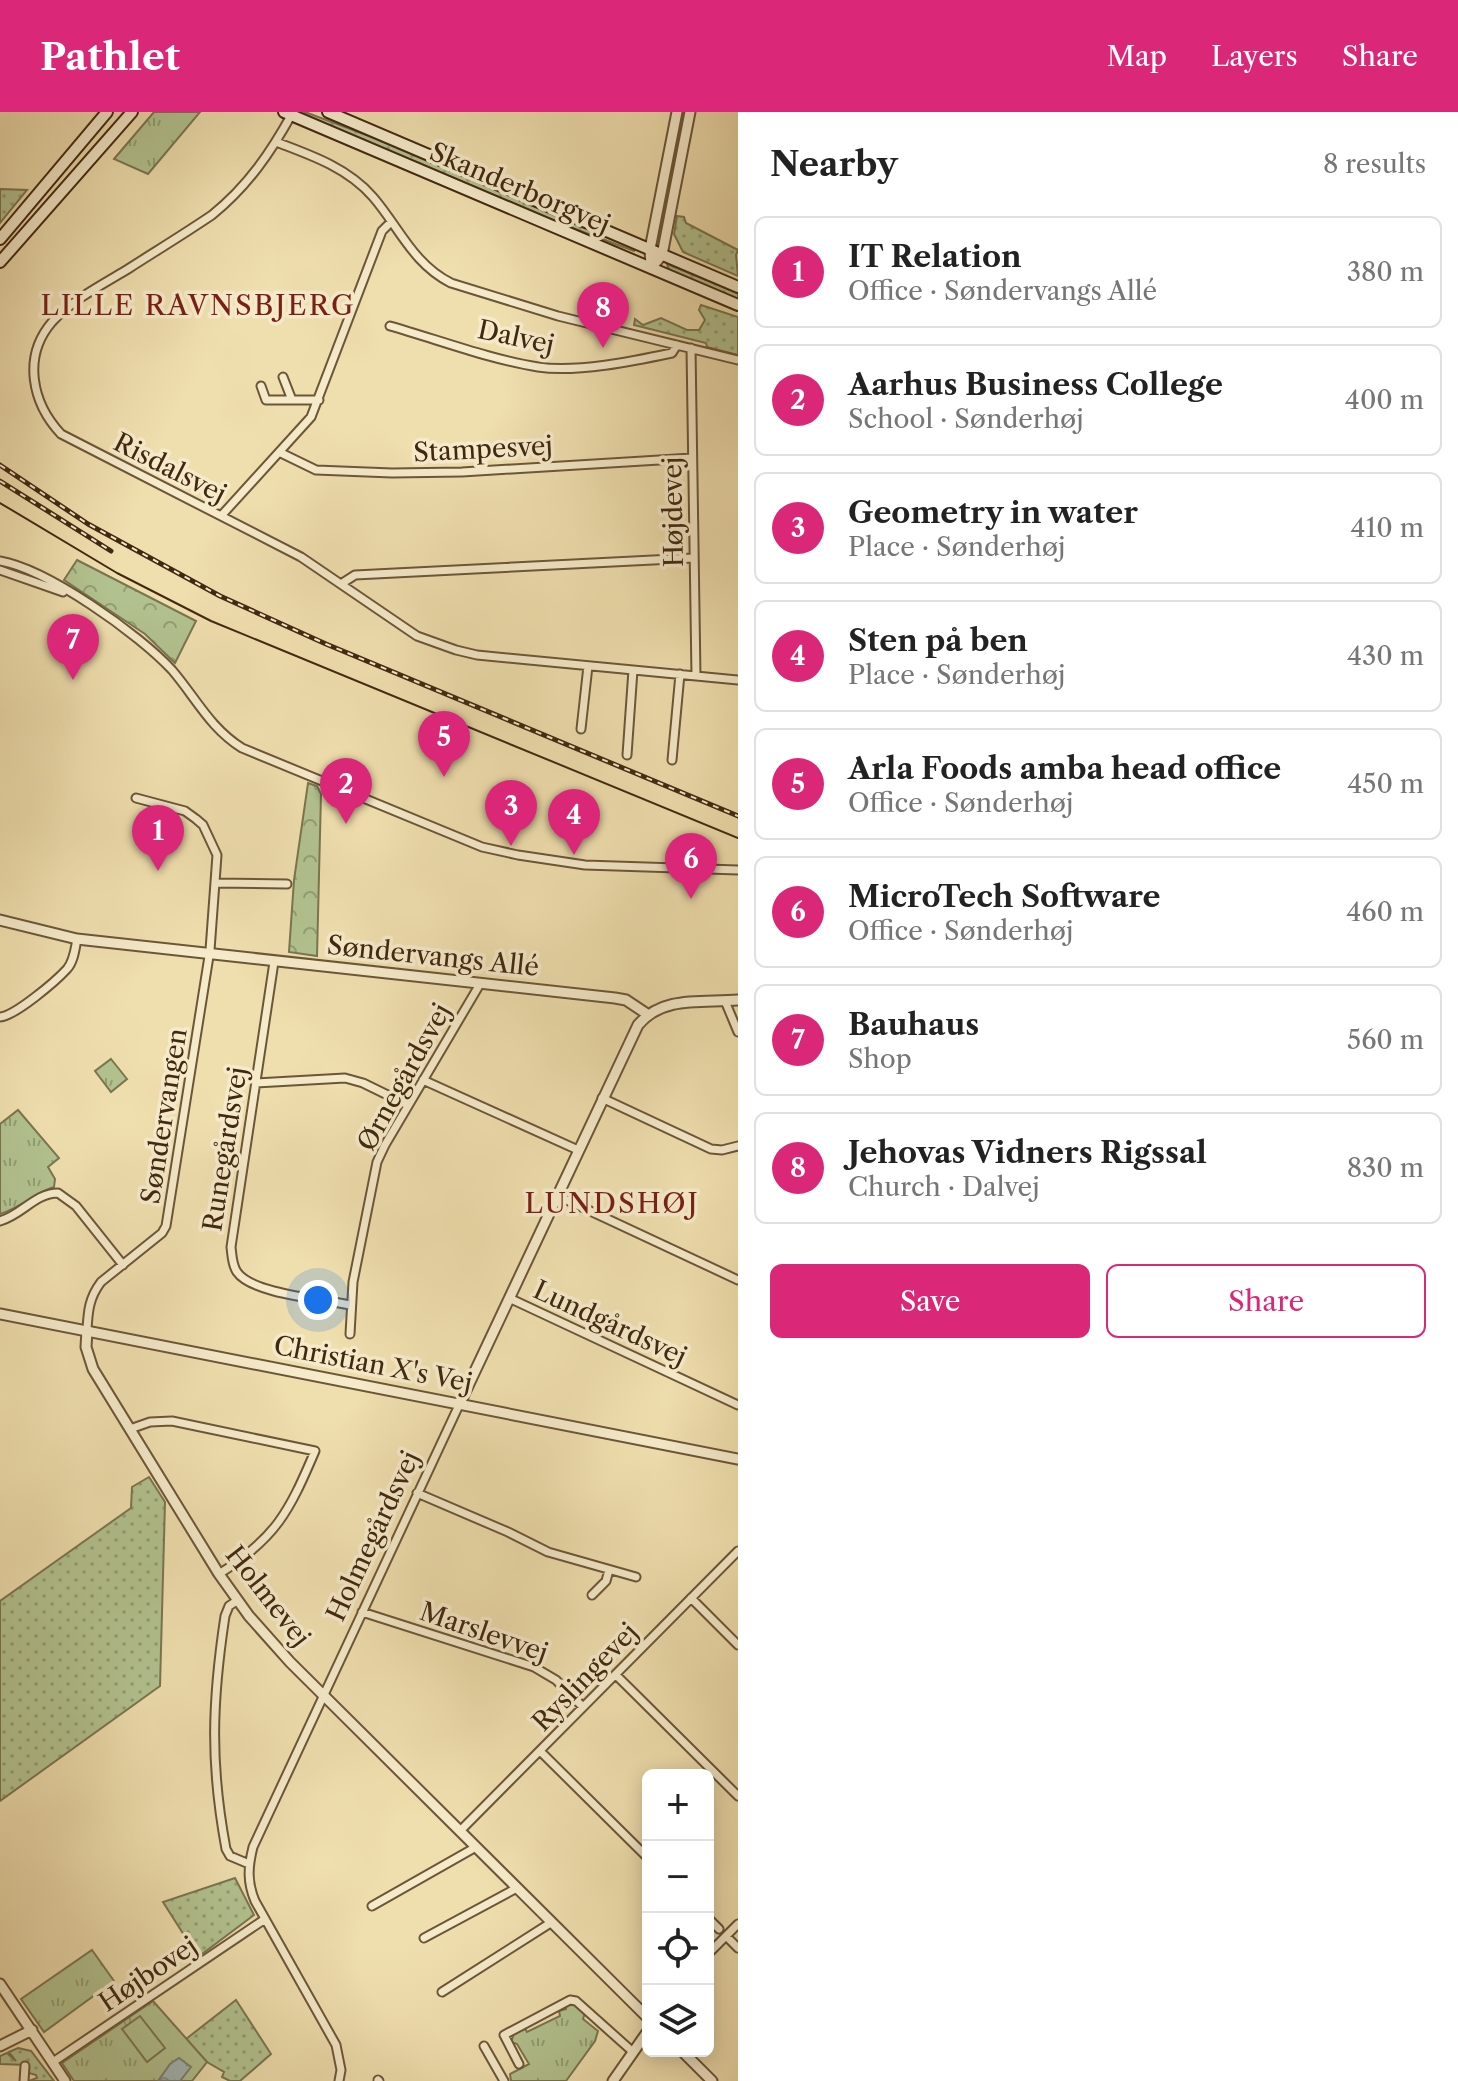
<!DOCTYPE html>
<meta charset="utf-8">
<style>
body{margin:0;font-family:"Libre Caslon Text",serif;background:#f2f2f2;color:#222}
.controls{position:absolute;right:24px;bottom:24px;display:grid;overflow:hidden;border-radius:12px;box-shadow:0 4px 20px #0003}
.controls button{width:72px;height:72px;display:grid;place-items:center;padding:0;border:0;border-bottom:2px solid #e0e0e0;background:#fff;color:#222;font:40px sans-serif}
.you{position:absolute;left:318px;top:1188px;width:28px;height:28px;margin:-20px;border:6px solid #fff;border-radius:50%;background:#1a73e8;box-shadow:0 0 0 12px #1a73e833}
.badge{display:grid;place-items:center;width:52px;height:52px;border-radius:50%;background:#db2777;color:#fff;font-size:26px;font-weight:700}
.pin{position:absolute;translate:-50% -66px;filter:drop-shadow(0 2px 4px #0008)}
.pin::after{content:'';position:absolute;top:42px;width:28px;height:24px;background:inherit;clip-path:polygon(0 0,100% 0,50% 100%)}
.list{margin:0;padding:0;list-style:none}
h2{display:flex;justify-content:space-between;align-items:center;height:104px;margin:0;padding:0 32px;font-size:34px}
h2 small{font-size:26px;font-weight:400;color:#767676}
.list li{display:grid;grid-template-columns:52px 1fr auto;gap:24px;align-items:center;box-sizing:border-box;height:112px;margin:0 16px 16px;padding:0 16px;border:2px solid #e0e0e0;border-radius:12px}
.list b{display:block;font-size:30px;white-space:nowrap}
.list p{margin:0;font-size:26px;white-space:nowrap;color:#767676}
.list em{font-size:26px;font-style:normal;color:#767676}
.actions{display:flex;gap:16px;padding:24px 32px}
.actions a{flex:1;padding:18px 0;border:2px solid #db2777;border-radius:12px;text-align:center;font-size:28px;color:#db2777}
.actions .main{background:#db2777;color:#fff}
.icon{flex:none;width:44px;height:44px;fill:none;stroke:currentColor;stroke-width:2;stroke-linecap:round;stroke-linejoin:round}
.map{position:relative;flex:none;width:738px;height:1969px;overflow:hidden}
header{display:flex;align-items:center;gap:48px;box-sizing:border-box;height:112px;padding:0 40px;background:#db2777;color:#fff}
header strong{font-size:38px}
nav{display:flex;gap:44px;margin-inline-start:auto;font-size:28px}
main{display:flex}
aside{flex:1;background:#fff}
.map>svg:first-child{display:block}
.grass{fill:url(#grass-dots);stroke:#7a7550;stroke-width:2}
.forest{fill:url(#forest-crowns);stroke:#7a7550;stroke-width:2}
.park{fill:url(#park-tufts);stroke:#7a7550;stroke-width:2}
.pitch{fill:#b2c28f;stroke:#7a7550;stroke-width:2}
.water{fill:url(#water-ripples);stroke:#7a7f75;stroke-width:2}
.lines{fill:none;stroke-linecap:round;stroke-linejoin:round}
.minor-casing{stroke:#6c5638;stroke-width:11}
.tertiary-casing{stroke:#6c5638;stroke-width:13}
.secondary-casing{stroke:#412811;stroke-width:14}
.minor{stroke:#f5eaca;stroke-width:7}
.tertiary{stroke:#f5eaca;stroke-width:9}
.secondary{stroke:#f5eaca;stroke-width:10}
.tram{stroke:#412811;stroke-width:2}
.rail-casing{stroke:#412811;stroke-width:5}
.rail{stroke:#f5eaca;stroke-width:2;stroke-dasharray:6;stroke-linecap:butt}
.labels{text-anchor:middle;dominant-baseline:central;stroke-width:7;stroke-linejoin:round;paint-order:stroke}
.street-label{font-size:26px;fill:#412811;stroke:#f5eaca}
.neighbourhood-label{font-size:28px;letter-spacing:2px;fill:#7a1f14;stroke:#f5eaca}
</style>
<header>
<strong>Pathlet</strong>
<nav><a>Map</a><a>Layers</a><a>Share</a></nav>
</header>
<main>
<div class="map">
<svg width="738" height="1969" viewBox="0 0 738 1969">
<defs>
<pattern id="grass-dots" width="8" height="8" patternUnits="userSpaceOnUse" patternTransform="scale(2)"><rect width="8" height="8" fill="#b2c28f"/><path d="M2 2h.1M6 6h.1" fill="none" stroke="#929e73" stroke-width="1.8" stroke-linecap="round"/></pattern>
<pattern id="forest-crowns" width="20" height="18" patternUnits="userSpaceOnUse" patternTransform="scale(2)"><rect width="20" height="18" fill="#b2c28f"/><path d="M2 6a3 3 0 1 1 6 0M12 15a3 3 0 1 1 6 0" fill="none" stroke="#929e73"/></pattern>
<pattern id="park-tufts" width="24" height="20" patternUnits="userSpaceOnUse" patternTransform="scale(2)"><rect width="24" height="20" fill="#b2c28f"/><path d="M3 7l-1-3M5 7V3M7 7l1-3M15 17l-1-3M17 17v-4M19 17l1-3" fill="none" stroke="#929e73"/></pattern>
<pattern id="water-ripples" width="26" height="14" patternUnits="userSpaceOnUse" patternTransform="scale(2)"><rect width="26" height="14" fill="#a0b9b7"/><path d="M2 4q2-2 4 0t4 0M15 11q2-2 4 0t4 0" fill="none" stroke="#849693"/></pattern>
</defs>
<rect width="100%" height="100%" fill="#efdeae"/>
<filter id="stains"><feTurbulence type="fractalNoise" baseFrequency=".0025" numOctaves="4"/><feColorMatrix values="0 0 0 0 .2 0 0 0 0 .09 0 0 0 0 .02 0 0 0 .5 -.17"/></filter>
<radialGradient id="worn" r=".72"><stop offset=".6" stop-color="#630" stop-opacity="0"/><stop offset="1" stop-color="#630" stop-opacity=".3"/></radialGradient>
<!-- grass -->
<path class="grass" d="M305,0L393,33L635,137L634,139L551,108L303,2Z
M0,77L27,78L0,111Z
M677,104L684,105L686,111L738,138L736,143L738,164L683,140L674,122Z
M667,152L738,181V188L669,159Z
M701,193L738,205V243L707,235L706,231L634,213L635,207L643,213L661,206L687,218H699L705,208L699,198Z
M149,1365L165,1390L160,1574L0,1689V1489L131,1396L132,1375Z
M235,1766L254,1803L198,1845L163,1790Z
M236,1888L271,1942L240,1969H230L222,1965L224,1960L207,1950L186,1927Z
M18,1936L31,1939L54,1969H29L37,1966L36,1963L29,1961L28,1953L0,1952V1944L7,1941L16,1949L9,1940Z"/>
<!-- forest -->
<path class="forest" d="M77,448L196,509L175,551L145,522L64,468Z
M308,671L317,674L321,682L317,844L289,840L294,768Z"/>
<!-- park -->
<path class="park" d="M154,0H200L148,62L114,47Z
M111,947L127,967L111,980L95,959Z
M18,998L59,1046L48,1055L55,1067L54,1075C34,1081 20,1096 0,1102V1012Z
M92,1838L114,1869L44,1920L21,1887Z
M153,1889L207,1950L192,1969H74L62,1951Z
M569,1891H574L585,1901L583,1907L598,1919L595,1929L566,1969H511L510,1962L529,1952L517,1932L511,1930L514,1922L524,1915L527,1920L560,1904L559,1899L566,1897L565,1894Z"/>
<!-- pitch -->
<path class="pitch" d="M140,1904L165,1936L147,1950L122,1917Z"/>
<!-- water -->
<path class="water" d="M179,1946L191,1955L180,1969H158L170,1952Z"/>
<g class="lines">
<defs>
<path id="minor" d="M293,0C271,40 248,74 212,103C184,122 156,139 128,157C103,172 72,188 52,210C22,245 32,291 61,322L301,445L417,524L456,538L477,543L738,568
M276,30C311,43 348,56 373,85C399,115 413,152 451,171L558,204L738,248
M390,214C436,227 492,248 538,255C576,261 634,249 672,241L677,233
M691,236L696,564
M283,265L292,288
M261,274L266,288H319
M281,341L316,358L392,361L462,360L692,346
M221,404L311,305L382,119L391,110
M0,449C47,457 139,522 172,558C196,586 210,616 242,636L482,735L518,743L585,753L738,758
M0,458L63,480
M341,472L355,463L693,446
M581,617L588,554
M627,643L633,558
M672,648L680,562
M216,771L287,772
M274,850L231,1135C232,1143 232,1153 237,1160C252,1182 323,1187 350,1193
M725,889L738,920
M0,905C15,904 56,869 67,857C74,849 75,837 77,827
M423,968L578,1038
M256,971L345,966L363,971L408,993
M602,986L711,1037L722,1038L738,1034
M556,1083L738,1168
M0,1109C22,1103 35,1081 58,1081L76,1094L123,1153
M509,1186L738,1293
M87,1218C88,1199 89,1186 101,1170L162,1121L166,1114L210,838L217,743L203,713L196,707L185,699L136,686
M350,1222L353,1170L377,1050L385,1033L480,872
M130,1317L150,1310L172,1309L315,1339C289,1400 276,1426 219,1462
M417,1381L508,1420L548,1440L636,1465
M592,1483L606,1469L609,1458
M691,1486L738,1533
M238,1488L229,1494L225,1504C212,1590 210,1651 226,1737L230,1744L249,1752
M362,1500L534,1555L556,1568L583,1595
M616,1563L738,1684
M540,1639L648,1746
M460,1719L738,1439
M372,1794L476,1735
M708,1806L719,1817
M726,1824L738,1836
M424,1826L517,1776
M708,1842L738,1812
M442,1880L552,1810
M484,1934L504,1969
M53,1950L265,1807
M519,1952L504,1923L570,1888L576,1889L633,1940
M378,1968L379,1969
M24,1969L25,1954
M339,1969L341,1958L336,1933L255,1789C247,1770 248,1755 253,1735L460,1291"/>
<path id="tertiary" d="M651,156L662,143L690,0
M651,156L650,137L677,0
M0,808L77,827L615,886L626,888L647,902
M0,1202L738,1347
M87,1218L86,1235L93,1257L219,1462L249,1504L290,1550L648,1906
M460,1291L638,913C663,883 703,891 738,888
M0,1872L65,1969
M0,1934L32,1918
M682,1939L712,1969
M613,1969L648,1919"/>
<path id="secondary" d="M284,0L738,193
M328,0L738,175
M0,127L107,0
M0,150L132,0"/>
</defs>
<!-- minor casing -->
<use href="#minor" class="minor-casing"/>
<!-- tertiary casing -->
<use href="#tertiary" class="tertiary-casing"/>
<!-- secondary casing -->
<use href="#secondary" class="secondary-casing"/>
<!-- minor -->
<use href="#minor" class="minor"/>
<!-- tertiary -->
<use href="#tertiary" class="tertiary"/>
<!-- secondary -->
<use href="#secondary" class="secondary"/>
<!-- tram -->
<path class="tram" d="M0,391L117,461L211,509L738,726"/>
<defs>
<path id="rail" d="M0,353L88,412L220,484L326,532L738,704
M0,369L111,439"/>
</defs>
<!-- rail casing -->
<use href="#rail" class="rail-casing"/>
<!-- rail -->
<use href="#rail" class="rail"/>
</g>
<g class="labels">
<!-- street labels -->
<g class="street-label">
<text transform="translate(520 76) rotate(23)">Skanderborgvej</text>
<text transform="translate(516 225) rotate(12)">Dalvej</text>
<text transform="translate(483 337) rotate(-3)">Stampesvej</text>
<text transform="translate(170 356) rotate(27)">Risdalsvej</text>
<text transform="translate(673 400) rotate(-91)">Højdevej</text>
<text transform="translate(433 844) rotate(6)">Søndervangs Allé</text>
<text transform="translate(404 965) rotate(-61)">Ørnegårdsvej</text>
<text transform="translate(164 1004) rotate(-81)">Søndervangen</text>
<text transform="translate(225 1037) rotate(-81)">Runegårdsvej</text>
<text transform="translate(610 1211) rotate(25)">Lundgårdsvej</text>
<text transform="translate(373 1252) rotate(11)">Christian X's Vej</text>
<text transform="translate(373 1424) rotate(-65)">Holmegårdsvej</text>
<text transform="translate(268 1484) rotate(52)">Holmevej</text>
<text transform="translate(484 1520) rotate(19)">Marslevvej</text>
<text transform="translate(585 1565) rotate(-46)">Ryslingevej</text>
<text transform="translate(148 1862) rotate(-34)">Højbovej</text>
</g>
<!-- neighbourhood labels -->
<g class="neighbourhood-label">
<text x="198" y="193">LILLE RAVNSBJERG</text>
<text x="612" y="1091">LUNDSHØJ</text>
</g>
</g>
<rect width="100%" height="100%" filter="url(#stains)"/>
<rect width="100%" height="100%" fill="url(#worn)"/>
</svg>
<div class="controls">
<button>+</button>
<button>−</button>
<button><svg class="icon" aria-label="locate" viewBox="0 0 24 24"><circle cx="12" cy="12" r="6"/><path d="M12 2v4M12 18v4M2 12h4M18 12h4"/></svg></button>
<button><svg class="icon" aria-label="layers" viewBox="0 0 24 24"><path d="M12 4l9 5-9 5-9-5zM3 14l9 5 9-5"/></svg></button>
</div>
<div class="you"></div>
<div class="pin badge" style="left:158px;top:759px">1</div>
<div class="pin badge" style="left:346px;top:712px">2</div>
<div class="pin badge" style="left:511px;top:734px">3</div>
<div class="pin badge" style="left:574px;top:743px">4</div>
<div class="pin badge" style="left:444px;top:665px">5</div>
<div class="pin badge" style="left:691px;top:787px">6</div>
<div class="pin badge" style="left:73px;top:568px">7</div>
<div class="pin badge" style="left:603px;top:236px">8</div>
</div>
<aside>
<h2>Nearby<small>8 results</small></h2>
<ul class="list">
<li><span class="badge">1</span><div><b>IT Relation</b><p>Office · Søndervangs Allé</p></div><em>380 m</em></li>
<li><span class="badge">2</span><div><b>Aarhus Business College</b><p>School · Sønderhøj</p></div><em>400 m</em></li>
<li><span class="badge">3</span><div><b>Geometry in water</b><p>Place · Sønderhøj</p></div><em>410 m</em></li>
<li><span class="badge">4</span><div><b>Sten på ben</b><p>Place · Sønderhøj</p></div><em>430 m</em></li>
<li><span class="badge">5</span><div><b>Arla Foods amba head office</b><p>Office · Sønderhøj</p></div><em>450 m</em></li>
<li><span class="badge">6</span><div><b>MicroTech Software</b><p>Office · Sønderhøj</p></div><em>460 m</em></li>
<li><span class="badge">7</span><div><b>Bauhaus</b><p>Shop</p></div><em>560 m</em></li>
<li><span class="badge">8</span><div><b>Jehovas Vidners Rigssal</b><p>Church · Dalvej</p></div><em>830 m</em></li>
</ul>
<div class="actions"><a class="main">Save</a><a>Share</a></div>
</aside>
</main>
